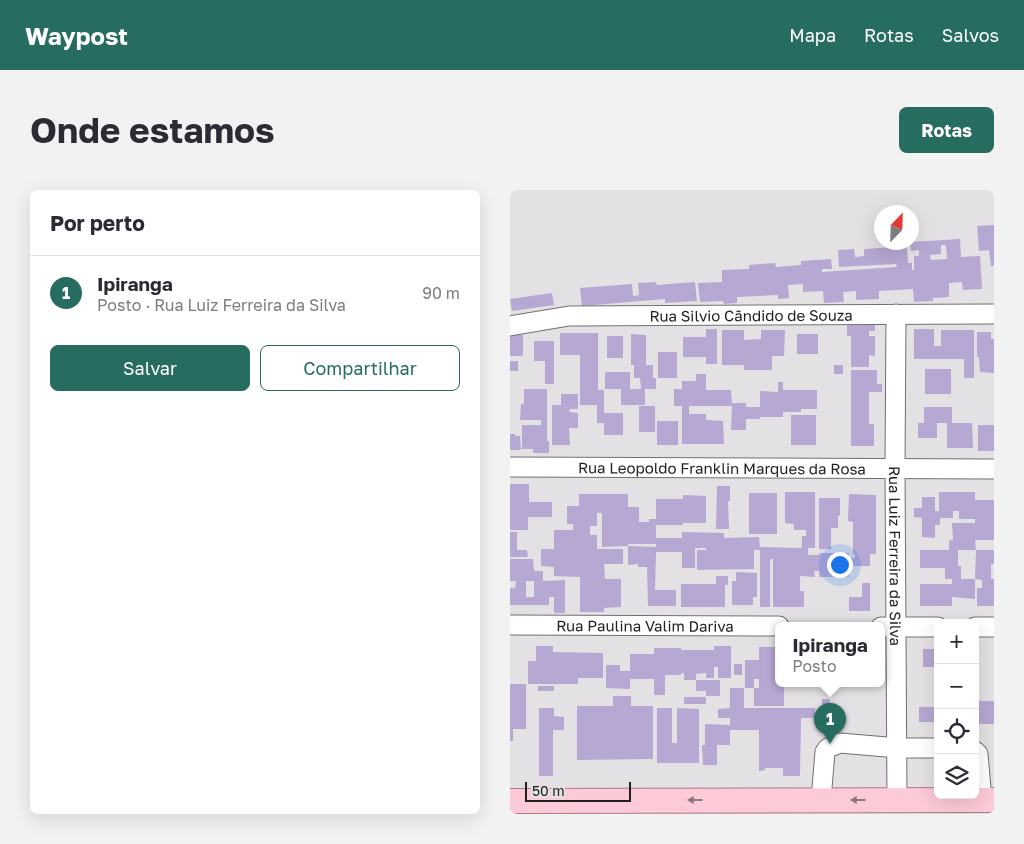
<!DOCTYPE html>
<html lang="pt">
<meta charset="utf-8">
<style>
body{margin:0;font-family:"Golos Text",sans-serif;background:#f2f2f3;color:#2b2b33}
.controls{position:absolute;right:15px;bottom:15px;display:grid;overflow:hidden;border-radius:8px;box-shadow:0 5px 20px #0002}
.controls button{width:45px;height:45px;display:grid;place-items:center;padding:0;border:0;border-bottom:1px solid #e1e1e2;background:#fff;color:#2b2b33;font:25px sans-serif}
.compass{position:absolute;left:364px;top:15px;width:45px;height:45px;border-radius:50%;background:#fff;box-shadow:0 5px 20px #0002;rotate:23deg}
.scale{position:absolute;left:15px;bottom:12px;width:106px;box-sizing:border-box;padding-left:5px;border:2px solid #212021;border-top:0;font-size:14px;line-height:18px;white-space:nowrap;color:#212021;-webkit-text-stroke:4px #e4e1e4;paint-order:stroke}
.you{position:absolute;left:329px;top:374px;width:18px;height:18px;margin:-12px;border:4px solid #fff;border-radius:50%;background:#1a73e8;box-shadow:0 0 0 8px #1a73e833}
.badge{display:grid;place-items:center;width:32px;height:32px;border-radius:50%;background:#266c61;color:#fff;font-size:16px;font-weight:700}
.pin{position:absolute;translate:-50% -41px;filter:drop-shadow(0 1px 2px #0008)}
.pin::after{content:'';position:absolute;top:26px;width:18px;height:15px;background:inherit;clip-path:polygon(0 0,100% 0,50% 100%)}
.popup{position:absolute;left:265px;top:432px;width:110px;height:65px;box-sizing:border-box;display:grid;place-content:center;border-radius:8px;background:#fff;filter:drop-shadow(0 1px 4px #0005);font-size:16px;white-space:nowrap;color:#7c7c81}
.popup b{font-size:19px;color:#2b2b33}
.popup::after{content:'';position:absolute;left:50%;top:100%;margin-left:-10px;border:10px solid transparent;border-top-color:#fff}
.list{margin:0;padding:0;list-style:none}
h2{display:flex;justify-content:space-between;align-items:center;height:65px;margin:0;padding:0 20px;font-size:21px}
h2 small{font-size:16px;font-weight:400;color:#7c7c81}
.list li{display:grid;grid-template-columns:32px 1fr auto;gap:15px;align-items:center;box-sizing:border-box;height:75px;padding:0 20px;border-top:1px solid #e1e1e2}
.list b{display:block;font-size:19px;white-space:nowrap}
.list p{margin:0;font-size:16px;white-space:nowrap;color:#7c7c81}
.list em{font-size:16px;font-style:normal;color:#7c7c81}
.actions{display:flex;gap:10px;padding:15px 20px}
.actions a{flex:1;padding:11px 0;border:1px solid #266c61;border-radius:8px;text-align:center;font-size:18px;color:#266c61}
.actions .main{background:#266c61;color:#fff}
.icon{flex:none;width:28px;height:28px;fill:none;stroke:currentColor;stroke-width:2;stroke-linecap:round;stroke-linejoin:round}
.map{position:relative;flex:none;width:484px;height:624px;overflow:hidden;border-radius:8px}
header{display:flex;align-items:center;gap:30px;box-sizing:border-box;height:70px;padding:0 25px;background:#266c61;color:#fff}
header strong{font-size:24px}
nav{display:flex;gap:28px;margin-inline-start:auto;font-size:18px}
.intro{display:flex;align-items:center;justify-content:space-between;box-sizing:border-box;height:120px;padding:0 30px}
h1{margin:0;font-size:35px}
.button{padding:12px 22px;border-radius:8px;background:#266c61;color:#fff;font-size:18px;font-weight:700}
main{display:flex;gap:30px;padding:0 30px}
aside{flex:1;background:#fff;border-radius:8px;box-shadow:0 5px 20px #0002}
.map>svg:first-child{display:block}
.building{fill:#b7a7d3;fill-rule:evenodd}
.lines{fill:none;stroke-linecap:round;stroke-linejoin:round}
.minor-casing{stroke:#726f72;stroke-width:21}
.major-casing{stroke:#af7786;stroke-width:26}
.minor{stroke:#fff;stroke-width:19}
.major{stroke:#fdcad7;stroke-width:24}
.oneway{fill:#8f757c}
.labels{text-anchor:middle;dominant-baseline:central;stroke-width:4;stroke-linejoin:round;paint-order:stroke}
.street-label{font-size:15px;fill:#212021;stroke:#e4e1e4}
</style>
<header>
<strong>Waypost</strong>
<nav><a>Mapa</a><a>Rotas</a><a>Salvos</a></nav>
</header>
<div class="intro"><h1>Onde estamos</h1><a class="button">Rotas</a></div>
<main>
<aside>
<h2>Por perto<small></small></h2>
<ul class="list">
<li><span class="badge">1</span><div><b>Ipiranga</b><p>Posto · Rua Luiz Ferreira da Silva</p></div><em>90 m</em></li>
</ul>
<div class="actions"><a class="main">Salvar</a><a>Compartilhar</a></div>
</aside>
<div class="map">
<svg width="484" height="624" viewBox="0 0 484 624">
<rect width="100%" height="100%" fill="#e4e1e4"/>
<!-- building -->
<path class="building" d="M484,35V76H481L479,60L469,61L467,36Z
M450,49L451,67L470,66L472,99L453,100L452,92L439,93V107L423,108V111L404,112L403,99L369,101V109L346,110V101L333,102L334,112L314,113L313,101L293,102V94L278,95L279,108L268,109V105L227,107V113L214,114L213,111L190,112L188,93L212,92V80L239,79V75L265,73L266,77L291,75V71L321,69L322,79H312V82L387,77L386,74L329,77L328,60L344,59L345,67L354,66V59L397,56L398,73H402V80H404V66H409V60L401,61L400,52ZM431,55H436L437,69L421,70L420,65L431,64Z
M146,92L147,95L185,92L187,111L155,113V109L72,116L70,98L122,94L123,106L129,105L128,93Z
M42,103L44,115L2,121L0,109Z
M337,135H365V141H359V146H365V166L359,165V177H341V146H337Z
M196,139H207V174H196V167H173V147H196Z
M404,139H424V156H431V140H464V188H454V169H404Z
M212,140H234V150L251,149V140H275L274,166H262V180H234V175H212Z
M467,142H481V149H484V183L470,182L469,167H467Z
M50,143H88V200H94V223H113V245H94V233H87V215H70V165H50Z
M121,144L136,145V175H143V188H146V199H135V215H111V199H95V182H120V199H131L130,188H124V175H121Z
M287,144H308V164H287Z
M0,145H13V166H0Z
M97,146H113V168H97Z
M24,151H44V194H35V171H24Z
M148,162H167V188H148Z
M0,171H8V181H0Z
M324,175H333V184H324Z
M415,179H441V204H415Z
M341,180H367V194H372V202H359V234H364V256H341Z
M186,184H196V200H221L222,213H236V217H250V201L268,202V192H273V200H307V219H291V222H273V227H250V229H236V240H221L222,216H179V224H196V230L213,231L214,254H172V216H164V199H172V191H186Z
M14,199H37V251H39V263H23V259H12V235H31V230H10L11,214H14Z
M51,204H68V219H60L59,222L68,223V238H59L60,255H42V215H51Z
M129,216H145V242H129Z
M414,217H442V233H462L463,258H437V233H427V248H408V233H414Z
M281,225H306V255H281Z
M147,231H168V255H147Z
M468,235H484V261H468Z
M0,244H5V246H10L11,260H0Z
M0,294H19V312H42V327H18V340H0Z
M207,296H220V311H218L219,339H206Z
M275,302H305V358H298V365H309V363H339V367L345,368V364H343V332L338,331L339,304L366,305V364H360V376H339V387H309V381H304L305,387L290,386V401H294V417H263V369H260V417H250V360H244V379L187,380V360H196V358H185V378H172V362H146L145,400H166V416H138L137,377H128V374L118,375V356L146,357V354H118V356L92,357V323H87V336H80V345H87V359H113V374H94L95,389H111V417L94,418V422H70V387L44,386V377L31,376V359H44V340H63V334H57V316H69V304H118V317H129V332H139V329H146V309H173V305L196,306V333H173V335H146V348H172V342L214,343V348L249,347L250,357L292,358V346H296V340H284V334L275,333Z
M429,302H465V310H484V350H465L466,360H484V374H481V389H484V416H467V398H472V390L465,389L466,360H448V376H451V389H435V378H410V360H439V350H443L442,333H465V329H449V321H443V328H430V335H425V348L412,347V328L404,327V318H412V307H425V321H429Z
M239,303H267V344H239Z
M309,308H330V325L328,326V338H321V359H309Z
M0,342H7V360H17L18,367H0Z
M0,369H23L24,381H33V391L55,390V423H44V407H39V415H0V398H5L6,391H0ZM16,391H24V407H16Z
M226,382L247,383V407H243V415H222V391H226Z
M206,386H218V395H215V417H171V394H206Z
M442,389H465V409L442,407V416H410V394H442Z
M352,393H360V421H339V407H352Z
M26,456H43V462L93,463V488H68V494H18V471H26Z
M204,456H221V488H208V477H204V488H196V483L186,484V490H210V506H196V501H186V490H174V483H171V485H155V505H144V489H120V499L96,498V475H110V481H120V464H144V458H171V460H204Z
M249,457H269V493H274V516H244V498H249V489H244V498H235V470H249Z
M413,459H428V477H413Z
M224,474H232V485H224Z
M0,494H16V539H3V551H0Z
M28,496H44V501H28Z
M220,498H234V518H305V528H291L290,586H273V578H281H255V580L249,581V540H220V555H207V575H193L192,555H195V534L220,535V528H208V519L220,518Z
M103,506H121V516H143V569L67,570V516H103Z
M174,507H196V514H174Z
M312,509H320V528H312Z
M465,511H484V534H465Z
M409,517H428V532H409Z
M29,518H44V526L54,527V540H43V586H29Z
M147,518H162V553H167V518L189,519V573H147Z"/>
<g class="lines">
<defs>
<g id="minor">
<path id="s1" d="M386,124L385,278L387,610"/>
<path id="s2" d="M0,136L59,126L484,124"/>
<path id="s3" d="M0,277L484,279"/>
<path id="s4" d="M0,435L269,436"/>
<path d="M371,437H428"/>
<path d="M465,437H484"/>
<path d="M465,561L468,564L472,610"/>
<path d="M311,610L315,562L318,558L330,553L388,558H428"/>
</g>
<path id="major" d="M0,611L484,610"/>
</defs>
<!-- minor casing -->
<use href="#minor" class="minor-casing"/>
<!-- major casing -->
<use href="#major" class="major-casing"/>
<!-- minor -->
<use href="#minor" class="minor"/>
<!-- major -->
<use href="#major" class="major"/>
</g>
<!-- one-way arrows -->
<defs><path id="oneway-solid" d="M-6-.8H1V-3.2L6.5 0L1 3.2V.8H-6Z" transform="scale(1.25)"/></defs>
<g class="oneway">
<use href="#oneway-solid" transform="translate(185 610) rotate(180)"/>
<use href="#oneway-solid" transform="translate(348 610) rotate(180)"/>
</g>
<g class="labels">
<!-- street labels -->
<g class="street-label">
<text stroke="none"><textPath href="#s2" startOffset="242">Rua Silvio Cãndido de Souza</textPath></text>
<text stroke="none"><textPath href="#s3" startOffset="212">Rua Leopoldo Franklin Marques da Rosa</textPath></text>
<text stroke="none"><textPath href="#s1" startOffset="242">Rua Luiz Ferreira da Silva</textPath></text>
<text stroke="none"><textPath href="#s4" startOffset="135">Rua Paulina Valim Dariva</textPath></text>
</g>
</g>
</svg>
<div class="controls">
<button>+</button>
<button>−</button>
<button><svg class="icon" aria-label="locate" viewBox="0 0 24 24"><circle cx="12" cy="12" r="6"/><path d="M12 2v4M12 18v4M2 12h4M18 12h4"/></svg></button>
<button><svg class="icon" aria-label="layers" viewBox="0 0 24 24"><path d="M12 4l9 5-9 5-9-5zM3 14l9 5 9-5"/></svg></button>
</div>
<svg class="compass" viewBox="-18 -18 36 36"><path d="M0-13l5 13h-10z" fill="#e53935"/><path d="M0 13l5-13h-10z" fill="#7c7c81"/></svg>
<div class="scale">50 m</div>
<div class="you"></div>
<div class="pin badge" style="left:320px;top:554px">1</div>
<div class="popup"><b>Ipiranga</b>Posto</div>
</div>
</main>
